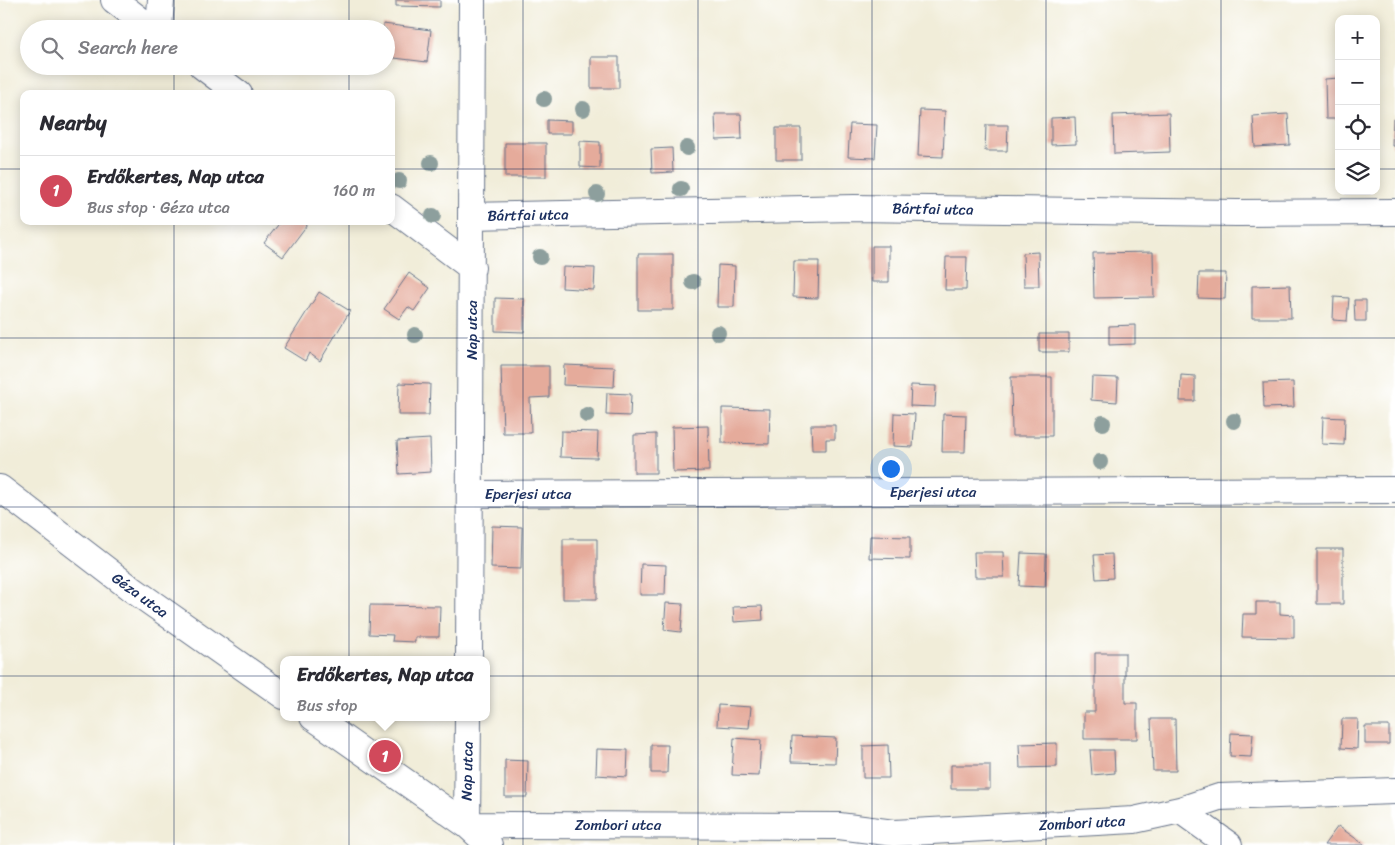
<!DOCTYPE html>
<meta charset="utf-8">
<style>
body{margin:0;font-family:Sriracha,sans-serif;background:#f2f2f3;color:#2b2b33}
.controls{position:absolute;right:15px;top:15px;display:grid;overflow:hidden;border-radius:10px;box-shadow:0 2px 12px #0003}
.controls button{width:45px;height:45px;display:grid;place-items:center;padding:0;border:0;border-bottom:1px solid #e1e1e2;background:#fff;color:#2b2b33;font:25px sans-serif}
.you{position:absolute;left:890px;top:468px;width:18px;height:18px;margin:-12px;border:4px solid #fff;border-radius:50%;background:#1a73e8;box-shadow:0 0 0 8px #1a73e833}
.badge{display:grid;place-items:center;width:32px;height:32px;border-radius:50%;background:#d1495b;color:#fff;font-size:16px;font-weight:700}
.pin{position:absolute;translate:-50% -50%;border:2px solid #fff;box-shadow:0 1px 5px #0006}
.popup{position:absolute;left:280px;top:656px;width:210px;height:65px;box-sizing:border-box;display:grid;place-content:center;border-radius:10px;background:#fff;filter:drop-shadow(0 1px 4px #0005);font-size:16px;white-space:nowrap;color:#7c7c81}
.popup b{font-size:19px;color:#2b2b33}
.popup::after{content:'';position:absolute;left:50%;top:100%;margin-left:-10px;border:10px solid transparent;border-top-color:#fff}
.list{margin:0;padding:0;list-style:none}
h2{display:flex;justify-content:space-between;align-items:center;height:65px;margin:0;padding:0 20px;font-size:21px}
h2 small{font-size:16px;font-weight:400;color:#7c7c81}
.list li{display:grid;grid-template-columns:32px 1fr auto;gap:15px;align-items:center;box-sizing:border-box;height:70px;padding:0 20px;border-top:1px solid #e1e1e2}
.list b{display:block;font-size:19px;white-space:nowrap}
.list p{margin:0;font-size:16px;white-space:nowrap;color:#7c7c81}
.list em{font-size:16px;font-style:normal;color:#7c7c81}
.icon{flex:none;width:28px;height:28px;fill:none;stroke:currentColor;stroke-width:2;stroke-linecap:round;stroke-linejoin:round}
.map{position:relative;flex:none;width:1395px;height:845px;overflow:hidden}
.search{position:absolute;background:#fff;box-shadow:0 2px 12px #0003;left:20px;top:20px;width:375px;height:55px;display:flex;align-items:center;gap:12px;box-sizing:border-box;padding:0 18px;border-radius:28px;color:#7c7c81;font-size:19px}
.panel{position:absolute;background:#fff;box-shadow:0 2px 12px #0003;left:20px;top:90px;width:375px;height:135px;border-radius:10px}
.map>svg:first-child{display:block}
.building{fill:#e5ab9b}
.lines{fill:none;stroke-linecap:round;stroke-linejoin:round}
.street-casing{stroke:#667289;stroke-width:28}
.street{stroke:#fff;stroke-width:26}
.tree{fill:#8d9f9d}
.grid{fill:none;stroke:#1b2f5e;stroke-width:1;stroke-opacity:0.55}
.labels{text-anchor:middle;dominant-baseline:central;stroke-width:4.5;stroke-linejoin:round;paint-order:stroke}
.street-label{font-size:15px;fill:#1b2f5e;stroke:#fff}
</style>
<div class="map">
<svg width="1395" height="845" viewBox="0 0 1395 845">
<rect width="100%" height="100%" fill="#fff"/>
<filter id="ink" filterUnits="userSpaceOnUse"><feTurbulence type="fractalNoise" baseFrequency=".02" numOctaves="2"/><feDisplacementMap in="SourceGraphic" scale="10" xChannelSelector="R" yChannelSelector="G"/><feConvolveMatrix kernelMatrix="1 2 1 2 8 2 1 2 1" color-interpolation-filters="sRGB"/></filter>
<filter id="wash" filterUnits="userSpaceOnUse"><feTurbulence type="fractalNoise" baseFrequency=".0096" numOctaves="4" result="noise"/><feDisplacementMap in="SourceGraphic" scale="20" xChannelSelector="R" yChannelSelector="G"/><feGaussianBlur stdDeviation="1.12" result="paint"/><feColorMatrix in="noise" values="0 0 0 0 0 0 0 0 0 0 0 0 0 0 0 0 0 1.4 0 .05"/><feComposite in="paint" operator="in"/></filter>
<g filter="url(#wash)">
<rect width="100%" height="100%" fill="#f1edd9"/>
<g id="blocks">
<!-- building -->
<path class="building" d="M396,0H440V7L396,6Z
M383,24L431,30L427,62L386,57V29H383Z
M591,57H619V88H591Z
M1339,78V119H1326L1325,79Z
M920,110L945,111L943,157L918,156Z
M1169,113L1170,152L1114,154L1113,115Z
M715,114H741L742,139L716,140Z
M1288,114L1290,145L1255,147L1253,116Z
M1075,117L1076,144L1051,145V118Z
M1393,119H1395V146H1392Z
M547,120L572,121V134H547Z
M850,124L877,125L875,158L848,157Z
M986,125H1008L1007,151H985Z
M776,128H801V160H776Z
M580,141L600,142V168L580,167Z
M505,143H546V177H505Z
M672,148L673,172L652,173L651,149Z
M281,221H310L283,257L264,243Z
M872,246H889V282H872Z
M1038,252L1039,286H1024L1023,253Z
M1153,252L1154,297L1094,298L1093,253Z
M638,254H673V310H638Z
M946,257H967L966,290H945Z
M794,261H819L818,298L793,297Z
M718,265L735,266L734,307H717Z
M563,267L595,268L594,290L562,288Z
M409,273L430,288L414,311L408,307L399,319L384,309Z
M1199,273H1226L1225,299L1198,298Z
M1290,285L1291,318H1252V286Z
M319,292L350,311L320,361L309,353L305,361L284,348Z
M1334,297L1349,298L1347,321L1333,320Z
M495,298L524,299V332L495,331Z
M1354,300H1366V321H1355Z
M1135,325V344L1109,345V326Z
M1039,334H1069V352H1039Z
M564,365L615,367L614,387L563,385Z
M501,366H549V397L530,398L531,433H503Z
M1181,375L1195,376V401H1180Z
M1011,377H1052V436H1012Z
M1092,377L1118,378L1117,402L1091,400Z
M1293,382L1294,407L1264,408L1263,383Z
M399,383L430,384L429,415H398Z
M911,385L936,386L935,407L910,406Z
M607,393L631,394L630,416L606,415Z
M722,408L770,409L769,444L722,443Z
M894,413L915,414L913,447L893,446Z
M943,414L966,415L965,452H942Z
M1323,417L1345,418L1344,445L1322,444Z
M811,425H835V439H826V450H812Z
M708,426L709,471L673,472L672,427Z
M561,431L598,432L597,458L560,457Z
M656,434V473H634V435Z
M430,439L431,472L399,474L397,441Z
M492,526L522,527L521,569L491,568Z
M870,536L910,537V559L869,558Z
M563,539H597V599H563Z
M1317,549H1343V604H1317Z
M974,552H1003L1004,577H975Z
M1021,553L1046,554L1045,587L1019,586Z
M1112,554L1113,578L1096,579L1094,555Z
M641,564L666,565L665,595H640Z
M1256,602H1280V614L1294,615V638L1242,637L1243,614H1256Z
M666,603L683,604L681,632L664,630Z
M370,605L440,606L439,637H415V642L392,641L393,635L369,634Z
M762,606L763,620L734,622L733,607Z
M1095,653H1125V703H1137V739H1084V712H1095Z
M718,705L751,707L749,728L717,726Z
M1151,719H1175L1176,771H1153Z
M1342,719H1358L1357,749L1341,748Z
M1365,726H1389V744H1365Z
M1231,733L1253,734L1251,757L1230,756Z
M792,736L836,738L835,763L791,762Z
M734,738L761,740L759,776L732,775Z
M1057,743V767L1020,768L1019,744Z
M651,745H668L667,773H651Z
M888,745L889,778H863V746Z
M597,749L628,750L627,777L596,775Z
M1090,750H1114L1115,773L1092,775Z
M505,760L528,761L527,797H505Z
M951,765H990V789H951Z
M1338,826L1365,845H1324Z"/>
</g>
</g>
<g filter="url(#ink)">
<use href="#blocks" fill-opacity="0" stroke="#667289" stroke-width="1"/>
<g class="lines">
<defs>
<path id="street" d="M114,0L152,29
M159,29L161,0
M202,66L239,94
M391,207L472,268
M471,216L854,208L1237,213L1395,212
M0,488L129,587L284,696
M471,494L1395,490
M469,660L472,0
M313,717L467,825L489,845
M468,717L467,825L839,826L894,833L1134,820L1180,810L1219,797L1395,791
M1180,810L1229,845"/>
</defs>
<!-- street casing -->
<use href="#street" class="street-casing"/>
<!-- street -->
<use href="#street" class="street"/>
</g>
<!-- trees -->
<g class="tree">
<circle cx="544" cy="99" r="8"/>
<circle cx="583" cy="109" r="8"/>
<circle cx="687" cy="148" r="8"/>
<circle cx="431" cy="163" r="8"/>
<circle cx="399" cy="181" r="8"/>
<circle cx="681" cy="189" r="8"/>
<circle cx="597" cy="194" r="8"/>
<circle cx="433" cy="216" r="8"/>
<circle cx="540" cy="257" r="8"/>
<circle cx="693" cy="282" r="8"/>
<circle cx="718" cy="333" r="8"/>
<circle cx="415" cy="335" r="8"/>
<circle cx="587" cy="415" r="8"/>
<circle cx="1234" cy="421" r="8"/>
<circle cx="1103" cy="423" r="8"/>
<circle cx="1100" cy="462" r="8"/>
</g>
</g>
<!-- grid -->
<path class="grid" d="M174,0V29M349,0V29M523,0V845M698,0V845M872,0V845M1046,0V845M1221,0V845M174,66V94M349,66V94M0,169H24M391,169H1339M1376,169H1395M174,221V845M349,221V845M0,338H1395M0,507H1395M0,676H1395"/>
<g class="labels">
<!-- street labels -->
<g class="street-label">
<text transform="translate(933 209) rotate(1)">Bártfai utca</text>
<text transform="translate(528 215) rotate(-1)">Bártfai utca</text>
<text transform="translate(472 330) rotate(-90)">Nap utca</text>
<text x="933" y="492">Eperjesi utca</text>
<text x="528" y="494">Eperjesi utca</text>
<text transform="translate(140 595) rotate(36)">Géza utca</text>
<text transform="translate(467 771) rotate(-89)">Nap utca</text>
<text transform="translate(1082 823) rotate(-3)">Zombori utca</text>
<text x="618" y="825">Zombori utca</text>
</g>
</g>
</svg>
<div class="controls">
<button>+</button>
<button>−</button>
<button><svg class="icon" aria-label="locate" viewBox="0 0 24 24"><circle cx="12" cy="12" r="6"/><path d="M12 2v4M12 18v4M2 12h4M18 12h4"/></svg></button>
<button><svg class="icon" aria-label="layers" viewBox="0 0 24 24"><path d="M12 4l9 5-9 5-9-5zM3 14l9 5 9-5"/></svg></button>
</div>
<div class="you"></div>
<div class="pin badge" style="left:385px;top:756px">1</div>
<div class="popup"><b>Erdőkertes, Nap utca</b>Bus stop</div>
<div class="search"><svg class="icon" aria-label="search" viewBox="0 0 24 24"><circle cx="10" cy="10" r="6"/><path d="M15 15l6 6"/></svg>Search here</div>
<section class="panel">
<h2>Nearby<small></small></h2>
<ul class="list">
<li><span class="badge">1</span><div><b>Erdőkertes, Nap utca</b><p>Bus stop · Géza utca</p></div><em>160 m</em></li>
</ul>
</section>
</div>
